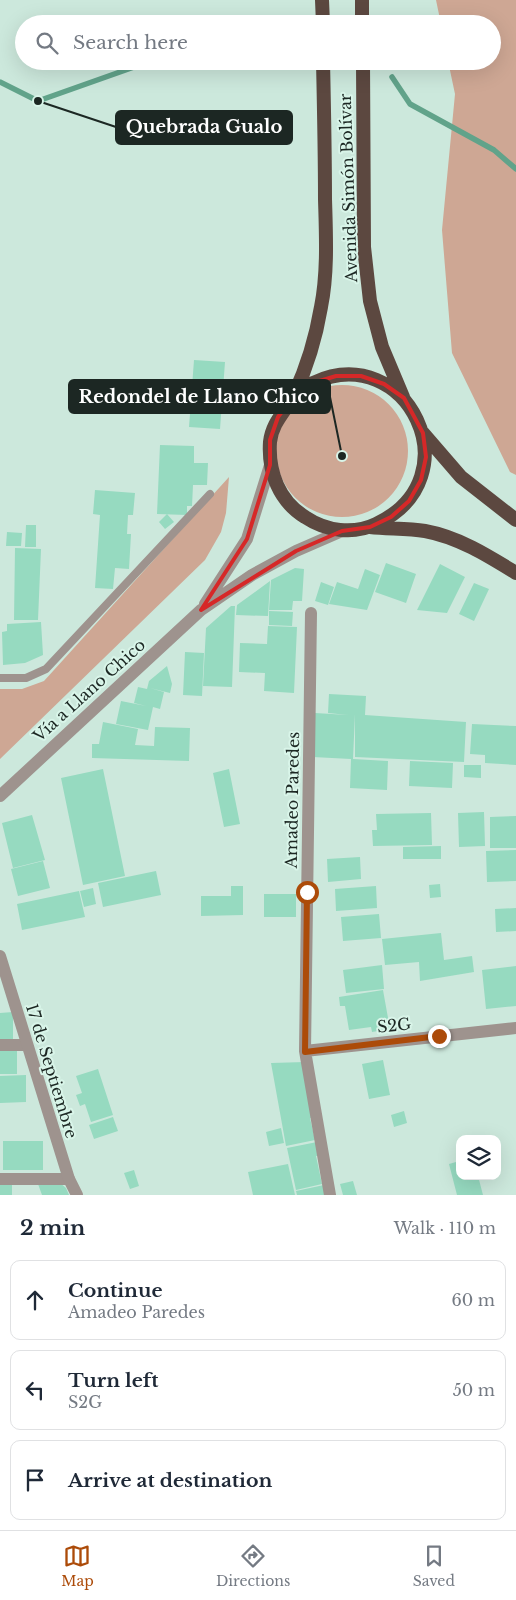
<!DOCTYPE html>
<meta charset="utf-8">
<style>
body{margin:0;font-family:"Libre Baskerville",serif;background:#f2f2f3;color:#1f2937}
.controls{position:absolute;right:15px;bottom:15px;display:grid;overflow:hidden;border-radius:10px;box-shadow:0 5px 20px #0002}
.controls button{width:45px;height:45px;display:grid;place-items:center;padding:0;border:0;border-bottom:1px solid #e0e1e3;background:#fff;color:#1f2937;font:25px sans-serif}
.stop{position:absolute;width:15px;height:15px;margin:-11px;border:4px solid #ac4b09;border-radius:50%;background:#fff}
.stop.end{background:#ac4b09;border-color:#fff;box-shadow:0 1px 5px #0008}
.list{margin:0;padding:0;list-style:none}
h2{display:flex;justify-content:space-between;align-items:center;height:65px;margin:0;padding:0 20px;font-size:21px}
h2 small{font-size:16px;font-weight:400;color:#747a83}
.list li{display:grid;grid-template-columns:32px 1fr auto;gap:15px;align-items:center;box-sizing:border-box;height:80px;margin:0 10px 10px;padding:0 10px;border:1px solid #e0e1e3;border-radius:10px}
.list b{display:block;font-size:19px;white-space:nowrap}
.list p{margin:0;font-size:16px;white-space:nowrap;color:#747a83}
.list em{font-size:16px;font-style:normal;color:#747a83}
.icon{flex:none;width:28px;height:28px;fill:none;stroke:currentColor;stroke-width:2;stroke-linecap:round;stroke-linejoin:round}
.map{position:relative;flex:none;width:516px;height:1195px;overflow:hidden}
.search{position:absolute;background:#fff;box-shadow:0 5px 20px #0002;left:15px;right:15px;top:15px;height:55px;display:flex;align-items:center;gap:12px;box-sizing:border-box;padding:0 18px;border-radius:28px;color:#747a83;font-size:19px}
.sheet{height:335px;background:#fff}
nav{display:flex;justify-content:space-around;align-items:center;box-sizing:border-box;height:70px;border-top:1px solid #e0e1e3;background:#fff;font-size:14px;color:#747a83}
nav a{display:grid;justify-items:center;gap:2px}
nav .on{color:#ac4b09}
.map>svg:first-child{display:block}
.green{fill:#cea794}
.lines{fill:none;stroke-linecap:round;stroke-linejoin:round}
.stream{stroke:#61a38a;stroke-width:5.5}
.building{fill:#96dac0}
.service{stroke:#9e938e;stroke-width:8}
.minor{stroke:#9e938e;stroke-width:12}
.tertiary{stroke:#9e938e;stroke-width:12}
.trunk{stroke:#5c4840;stroke-width:14}
.route{stroke:#ac4b09;stroke-width:6}
.marked{fill:none;stroke:#d62828;stroke-width:4;stroke-linejoin:round}
.labels{text-anchor:middle;dominant-baseline:central;stroke-width:4;stroke-linejoin:round;paint-order:stroke}
.street-label{font-size:16px;fill:#1c2723;stroke:#d9f5e9}
.leader{fill:none;stroke:#1c2723;stroke-width:2}
.callout-dot{fill:#1c2723;stroke:#d9f5e9;stroke-width:2}
.callout{fill:#1c2723;stroke:#1c2723;stroke-width:2}
.callout-label{font-size:18px;text-anchor:middle;font-weight:bold;fill:#fff}
</style>
<div class="map">
<svg width="516" height="1195" viewBox="0 0 516 1195">
<rect width="100%" height="100%" fill="#cce8dc"/>
<!-- green -->
<path class="green" d="M436,0H516V475L510,472L452,353L442,230L455,94L448,61H492V24H441Z
M276 451a66 66 0 1 1 132 0a66 66 0 1 1-132 0Z
M229,477L226,513L221,532L205,560L0,759V689H22L44,681Z"/>
<g class="lines">
<!-- stream -->
<path class="stream" d="M392,77L410,104L494,150L516,169
M0,82L38,101L151,61"/>
</g>
<!-- building -->
<path class="building" d="M194,360L225,362L220,429L189,427Z
M160,445L194,446V463H208L207,485H193L192,506H187V515L157,514Z
M95,490L135,493L133,515H128L127,534H131L129,569L115,568L113,589L95,588L100,515L93,514Z
M167,514L174,522L165,529L159,522Z
M26,525H36V547H25Z
M7,532L22,533L21,546H6Z
M15,548L41,549L38,620H14Z
M386,563L416,574L406,603L375,592Z
M440,564L465,577L447,613L417,610Z
M295,568L304,569L302,601H293L292,610H269L271,580Z
M365,569L380,575L367,610L329,604L337,582L358,589Z
M270,581L268,616L236,615L237,605Z
M321,582L334,587L328,605L315,601Z
M474,583L489,589L474,621L459,614Z
M231,606H235L232,687L203,686L206,628Z
M269,611L293,612L292,626L269,625Z
M41,622L43,655L25,663L3,665L2,632L7,631V624Z
M268,626L297,627L294,693L264,691L265,673L239,672L240,643L267,644Z
M185,652L204,653L202,696L183,695Z
M167,666L172,684L170,693L150,688L164,692L160,709L153,707L148,730L116,724L121,701L146,706L134,703L138,687L147,689L149,681Z
M329,694L366,696L365,715L466,722L464,762L355,757V714L353,759L388,761L387,790L350,788L351,759L313,757L315,713L348,715L328,713Z
M103,722L138,729L135,745L154,746L155,727L190,728L189,761L92,758V744H99Z
M472,724L516,726V765L485,763V755L470,754Z
M410,761L453,763L452,788L409,786Z
M464,765H481V778L464,777Z
M103,769L125,876L83,885L61,778Z
M229,769L240,824L224,827L213,773Z
M484,812L485,846L459,847L458,813Z
M431,813L432,845L373,846L372,830H377L376,814Z
M32,815L45,860L13,868L2,823Z
M516,816V848H490V817Z
M441,846V859H403V847Z
M516,850V881L487,882L486,851Z
M360,857L361,879L328,882L327,859Z
M43,861L50,888L18,896L11,869Z
M156,871L161,895L103,907L98,883Z
M440,884L441,897L430,898L429,885Z
M231,886H243V915L201,916V896H231Z
M376,886L377,908L336,911L335,889Z
M93,888L96,904L84,907L80,891Z
M79,891L85,917L22,930L17,904Z
M264,894H296V917H264Z
M516,908V931L496,932L495,909Z
M379,914L381,938L343,941L341,917Z
M441,933L444,960L472,956L474,972L420,981L419,962L385,965L382,939Z
M382,965L384,989L346,993L343,970Z
M516,966V1006L486,1009L482,970Z
M383,990L390,1029L372,1032L371,1027L349,1030L345,1006H340L339,997Z
M13,1012V1041H0V1013Z
M17,1046V1074H0V1047Z
M383,1060L390,1095L369,1099L362,1064Z
M305,1062L316,1117L310,1118L315,1140L286,1146L271,1063Z
M98,1069L113,1115L91,1122L85,1104L80,1106L76,1095L82,1093L76,1076Z
M26,1075V1102L0,1103V1076Z
M404,1111L407,1123L394,1127L391,1115Z
M113,1117L118,1131L94,1139L89,1125Z
M281,1128L284,1143L269,1146L266,1132Z
M3,1141H43V1170H3Z
M317,1142L320,1156H316L322,1184L296,1190L287,1148Z
M456,1162L460,1177L478,1176L483,1195H457L449,1164Z
M288,1164L295,1195H253L248,1172Z
M134,1170L139,1186L130,1189L124,1173Z
M353,1181L357,1195H343L340,1184Z
M0,1182H12V1195H0Z
M59,1182L66,1188L69,1195H42L38,1184Z
M324,1185L326,1195H297L296,1191Z"/>
<g class="lines">
<!-- service -->
<path class="service" d="M0,678H26L46,669L210,494"/>
<!-- minor -->
<path class="minor" d="M311,613L305,1051L330,1195
M0,1045H26
M305,1051L516,1028
M0,1179H69"/>
<!-- tertiary -->
<path class="tertiary" d="M205,604L247,539L270,465
M0,796L201,610L252,575L296,551L342,531
M0,956L69,1179L77,1195"/>
<!-- trunk -->
<path class="trunk" d="M322,0L323,24
M362,0V24
M363,61L364,247L370,301L382,347L403,397
M293,397C300,392 306,386 313,383C407,339 475,478 376,524C353,535 326,531 305,517C279,501 268,472 270,442C272,422 286,411 294,395C307,367 316,337 321,307C328,272 326,234 325,199C325,153 324,107 323,61
M423,433L461,477L516,520
M370,527C388,529 407,528 425,531C458,537 487,555 516,573"/>
</g>
<g class="lines">
<!-- route -->
<path class="route" d="M307,892L305,1052L439,1036"/>
</g>
<!-- marked area -->
<path class="marked" d="M336,376H361L384,384L404,398L423,433L426,457L421,480L409,501L391,517L370,527L342,531L296,551L201,610L247,539L270,465V440L278,417L293,397L313,383Z"/>
<g class="labels">
<!-- street labels -->
<g class="street-label">
<text transform="translate(348 188) rotate(-92)">Avenida Simón Bolívar</text>
<text transform="translate(89 690) rotate(-42)">Vía a Llano Chico</text>
<text transform="translate(292 800) rotate(-89)">Amadeo Paredes</text>
<text transform="translate(394 1025) rotate(-6)">S2G</text>
<text transform="translate(52 1071) rotate(73)">17 de Septiembre</text>
</g>
</g>
<!-- callouts -->
<path class="leader" d="M38 101L116 127M342 456L330 397"/>
<g class="callout-dot">
<circle cx="38" cy="101" r="5"/>
<circle cx="342" cy="456" r="5"/>
</g>
<g class="callout">
<rect x="116" y="111" width="176" height="33" rx="5"/>
<rect x="69" y="380" width="261" height="33" rx="5"/>
</g>
<g class="callout-label">
<text x="204" y="133">Quebrada Gualo</text>
<text x="199" y="403">Redondel de Llano Chico</text>
</g>
</svg>
<div class="controls">
<button><svg class="icon" aria-label="layers" viewBox="0 0 24 24"><path d="M12 4l9 5-9 5-9-5zM3 14l9 5 9-5"/></svg></button>
</div>
<div class="stop" style="left:307px;top:892px"></div>
<div class="stop end" style="left:439px;top:1036px"></div>
<div class="search"><svg class="icon" aria-label="search" viewBox="0 0 24 24"><circle cx="10" cy="10" r="6"/><path d="M15 15l6 6"/></svg>Search here</div>
</div>
<section class="sheet">
<h2>2 min<small>Walk · 110 m</small></h2>
<ul class="list">
<li><svg class="icon" aria-label="ahead" viewBox="0 0 24 24"><path d="M12 20V5M6 11l6-6 6 6"/></svg><div><b>Continue</b><p>Amadeo Paredes</p></div><em>60 m</em></li>
<li><svg class="icon" aria-label="left" viewBox="0 0 24 24"><path d="M17 20v-9H6M10 6l-5 5 5 5"/></svg><div><b>Turn left</b><p>S2G</p></div><em>50 m</em></li>
<li><svg class="icon" aria-label="arrive" viewBox="0 0 24 24"><path d="M6 21V4h12l-3 4 3 4H6"/></svg><div><b>Arrive at destination</b></div></li>
</ul>
</section>
<nav>
<a class="on"><svg class="icon" aria-label="map" viewBox="0 0 24 24"><path d="M3 6l6-2 6 2 6-2v14l-6 2-6-2-6 2zM9 4v14M15 6v14"/></svg>Map</a>
<a><svg class="icon" aria-label="directions" viewBox="0 0 24 24"><path d="M12 3l9 9-9 9-9-9zM9 14v-3h6M13 9l2 2-2 2"/></svg>Directions</a>
<a><svg class="icon" aria-label="saved" viewBox="0 0 24 24"><path d="M7 4h10v16l-5-4-5 4z"/></svg>Saved</a>
</nav>
